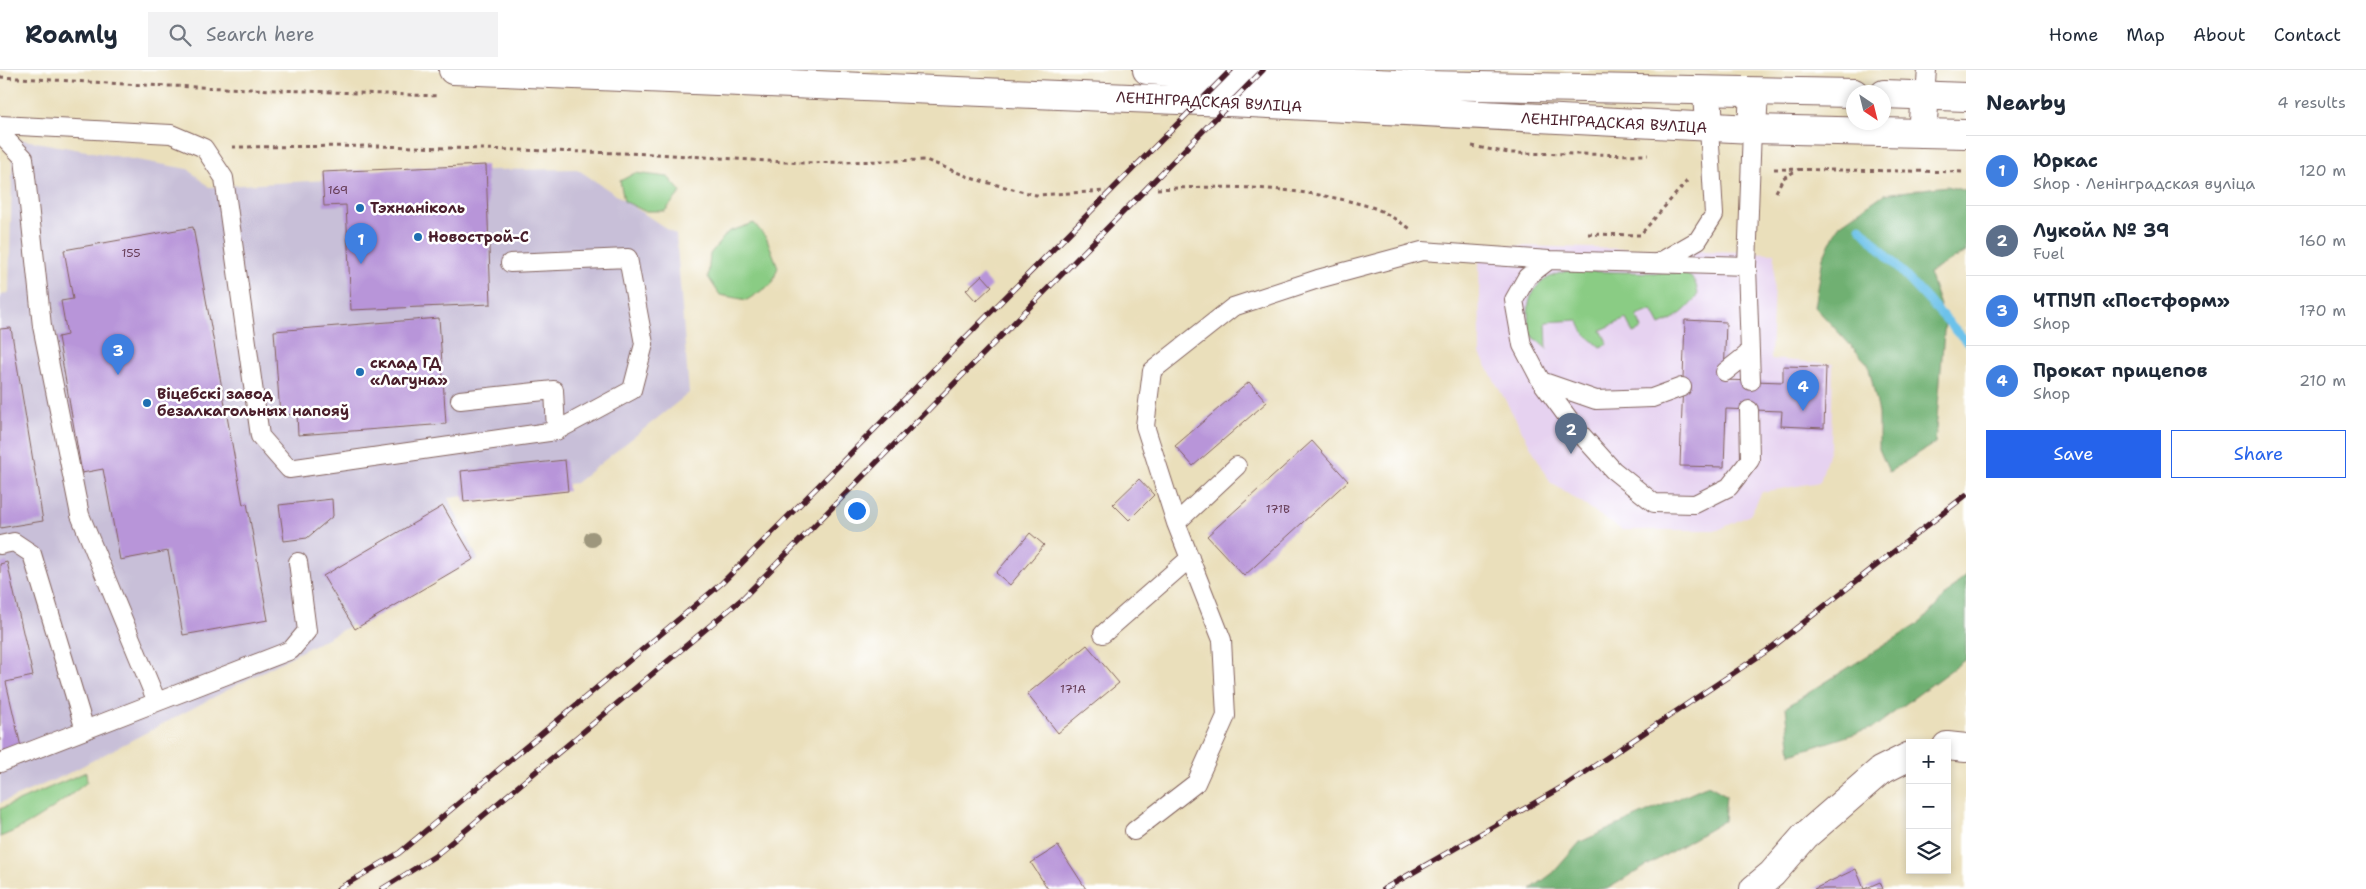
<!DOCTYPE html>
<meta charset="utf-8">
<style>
body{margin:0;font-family:"Shantell Sans",sans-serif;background:#f2f2f3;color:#1f2937}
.controls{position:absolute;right:15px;bottom:15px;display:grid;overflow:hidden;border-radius:0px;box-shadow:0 2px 8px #0003}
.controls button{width:45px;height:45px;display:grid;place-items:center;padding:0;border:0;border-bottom:1px solid #e0e1e3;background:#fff;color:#1f2937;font:25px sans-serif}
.compass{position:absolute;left:1846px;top:15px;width:45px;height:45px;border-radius:50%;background:#fff;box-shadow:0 2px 8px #0003;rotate:145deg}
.you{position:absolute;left:856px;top:440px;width:18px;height:18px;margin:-12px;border:4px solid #fff;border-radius:50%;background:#1a73e8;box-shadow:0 0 0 8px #1a73e833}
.badge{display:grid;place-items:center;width:32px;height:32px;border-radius:50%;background:#2563eb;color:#fff;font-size:16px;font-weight:700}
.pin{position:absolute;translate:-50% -41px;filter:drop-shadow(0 1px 2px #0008)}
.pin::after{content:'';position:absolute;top:26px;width:18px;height:15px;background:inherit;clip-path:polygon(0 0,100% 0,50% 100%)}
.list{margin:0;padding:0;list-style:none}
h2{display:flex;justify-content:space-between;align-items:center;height:65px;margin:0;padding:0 20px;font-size:21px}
h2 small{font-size:16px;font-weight:400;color:#747a83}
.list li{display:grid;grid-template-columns:32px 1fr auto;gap:15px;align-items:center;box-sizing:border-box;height:70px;padding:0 20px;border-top:1px solid #e0e1e3}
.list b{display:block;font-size:19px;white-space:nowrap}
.list p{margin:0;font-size:16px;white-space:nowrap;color:#747a83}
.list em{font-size:16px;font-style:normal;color:#747a83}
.actions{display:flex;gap:10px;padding:15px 20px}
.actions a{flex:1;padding:11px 0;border:1px solid #2563eb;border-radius:0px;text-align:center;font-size:18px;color:#2563eb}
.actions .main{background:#2563eb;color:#fff}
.icon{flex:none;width:28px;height:28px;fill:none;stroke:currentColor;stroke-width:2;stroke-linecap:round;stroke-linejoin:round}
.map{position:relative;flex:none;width:1966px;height:819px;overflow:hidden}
header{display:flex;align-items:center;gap:30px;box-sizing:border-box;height:70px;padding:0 25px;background:#fff;border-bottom:1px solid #e0e1e3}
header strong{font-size:24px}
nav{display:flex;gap:28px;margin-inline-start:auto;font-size:18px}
.search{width:350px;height:45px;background:#f2f2f3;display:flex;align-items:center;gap:12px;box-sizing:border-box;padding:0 18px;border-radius:0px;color:#747a83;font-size:19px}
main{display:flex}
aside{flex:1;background:#fff}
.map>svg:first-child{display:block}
.built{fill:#e6d2f0}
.industrial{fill:#c8bfd8}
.green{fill:#8acc84;stroke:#6a7658}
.forest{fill:#6fb072;stroke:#5c684e}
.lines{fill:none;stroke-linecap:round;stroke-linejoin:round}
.stream{stroke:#6dc2ea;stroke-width:9}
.building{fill:#b895d9}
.service-casing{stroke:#82625d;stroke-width:20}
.minor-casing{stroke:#82625d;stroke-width:30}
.primary-casing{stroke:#82625d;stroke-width:30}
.path{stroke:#82625d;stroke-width:3;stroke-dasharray:4 4;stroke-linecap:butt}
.service{stroke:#fff;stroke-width:18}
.minor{stroke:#fff;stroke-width:28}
.primary{stroke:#fff;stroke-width:28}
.rail-casing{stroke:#4a1f2b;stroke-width:5.5}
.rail{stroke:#fff;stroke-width:4;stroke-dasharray:11;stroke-linecap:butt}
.tree{fill:#9e977d}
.poi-dot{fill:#1f6fb2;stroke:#fff;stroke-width:2}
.labels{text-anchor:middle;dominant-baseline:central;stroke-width:5;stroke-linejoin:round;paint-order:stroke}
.number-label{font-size:12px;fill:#663c56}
.street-label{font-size:15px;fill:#4a1f2b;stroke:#fff}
.poi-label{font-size:15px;font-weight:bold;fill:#4a1f2b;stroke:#fff;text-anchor:start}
</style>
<header>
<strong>Roamly</strong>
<div class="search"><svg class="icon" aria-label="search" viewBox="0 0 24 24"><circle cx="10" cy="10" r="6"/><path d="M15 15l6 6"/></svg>Search here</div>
<nav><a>Home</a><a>Map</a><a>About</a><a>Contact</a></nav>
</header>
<main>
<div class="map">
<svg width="1966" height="819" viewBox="0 0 1966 819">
<rect width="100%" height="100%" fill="#fff"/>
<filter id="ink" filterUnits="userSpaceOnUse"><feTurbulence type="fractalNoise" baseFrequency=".02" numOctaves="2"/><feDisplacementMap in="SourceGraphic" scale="10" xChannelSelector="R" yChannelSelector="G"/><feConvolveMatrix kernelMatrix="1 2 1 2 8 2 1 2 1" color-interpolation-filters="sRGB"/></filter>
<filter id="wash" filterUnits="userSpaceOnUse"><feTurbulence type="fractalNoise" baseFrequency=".0096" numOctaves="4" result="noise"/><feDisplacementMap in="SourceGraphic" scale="20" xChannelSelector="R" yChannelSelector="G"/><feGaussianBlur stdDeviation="1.12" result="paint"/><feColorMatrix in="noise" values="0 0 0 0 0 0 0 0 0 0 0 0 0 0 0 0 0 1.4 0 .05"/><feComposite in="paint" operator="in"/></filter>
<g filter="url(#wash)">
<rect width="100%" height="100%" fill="#eadfbb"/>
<!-- built -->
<path class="built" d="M1479,175L1775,183L1771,289L1833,294L1831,374L1820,412L1762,422L1750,445L1718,460H1622L1550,412L1480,284Z"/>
<!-- industrial -->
<path class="industrial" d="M13,68L188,99L209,117L492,100L577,99L676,165L689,323L576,413L448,428L478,489L63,706L0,733V226L9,222Z"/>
<!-- green -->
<path class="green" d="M635,103L668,107L681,122L665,141H644L624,131L620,111Z
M754,153L767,169L778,197L772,214L747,230L720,225L708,207L710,184L728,162Z
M1567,201L1681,203C1694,206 1696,212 1698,224C1688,240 1677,248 1660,255L1652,240L1637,246L1642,259L1633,263L1626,249L1601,260L1608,274L1600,277L1584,263L1578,250L1546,252L1547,279L1530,264C1524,229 1531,210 1567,201Z
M86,702L87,712C61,733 32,755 0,767V739Z"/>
<!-- forest -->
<path class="forest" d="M1947,116L1966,121V182L1929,203L1945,250L1935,373L1889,402L1879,379V343L1868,294L1815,237L1823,187L1839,155L1884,124Z
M1966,504V589L1873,658L1791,684L1786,637L1921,552Z
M1708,715L1726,725L1724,751L1607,819H1531L1553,803L1580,772Z"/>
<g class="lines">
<!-- stream -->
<path class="stream" d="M1860,157L1966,271"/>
</g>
<g id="blocks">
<!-- building -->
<path class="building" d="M486,95L491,234L351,240L346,135L324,136L322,102Z
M193,157L243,435L247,433L268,550L183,565L168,481L120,490L103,399L82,403L58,267L67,265L61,231L73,229L64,180Z
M982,205L992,216L976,231L966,220Z
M439,248L446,354L298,365L297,344L280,345L274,261Z
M1685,250L1726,252L1724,310L1783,312V296L1826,297L1824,358L1781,356L1782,341L1726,339L1724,397L1680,396Z
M11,258L43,451L0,458V259Z
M1249,312L1267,332L1193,396L1175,376Z
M1312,371L1348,411L1244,506L1207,466Z
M565,390L568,421L464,432L461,401Z
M1139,409L1154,425L1129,450L1113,434Z
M332,429L333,446L307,468L284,471L279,435Z
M443,436L474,489L355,559L323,506Z
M1030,463L1044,475L1010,515L996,503Z
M7,492L33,606L6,612L21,677L0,682V494Z
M1087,575L1119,613L1058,663L1027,624Z
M1058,776L1086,819H1048L1031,793Z
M1856,799L1864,819L1880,812L1883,819H1814Z"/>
</g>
</g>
<g filter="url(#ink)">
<use href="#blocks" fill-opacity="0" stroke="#82625d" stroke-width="1"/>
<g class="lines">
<defs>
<path id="service" d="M1925,24L1927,0
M0,55L171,64L204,78L224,108L260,366L289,399L556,361L632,320L644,274L628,188L510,193
M0,63L24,88L42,256L80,445L157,632L291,580L307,561L298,492
M1549,190L1527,207L1514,230L1522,275L1541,311L1577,360L1613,400L1654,433L1695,434L1729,417L1750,390L1749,340
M1658,193L1698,170L1714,145L1709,57
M1725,302L1750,282
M1541,311L1596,330L1652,328L1682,317
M1751,311L1747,196L1752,59
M460,330L554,320L556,361
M1176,453L1237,396
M0,475L14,472L32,484L85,660
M1103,564L1190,488
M0,693L157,632
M1134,761L1196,713L1226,646L1222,570L1176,453L1145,356L1152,301L1233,237L1318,209L1422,181L1549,190L1747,196"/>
<path id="minor" d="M1707,21L1709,57
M1752,59L1754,22
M1922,63L1925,24
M1947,676L1966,678
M1754,819L1772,804L1805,766L1880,701L1910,686"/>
<path id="primary" d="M453,0L1250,33L1752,59L1966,64
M1147,0L1274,9L1425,15L1854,23
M1884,24L1966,27"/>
</defs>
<!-- service casing -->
<use href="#service" class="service-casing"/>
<!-- minor casing -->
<use href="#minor" class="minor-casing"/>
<!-- primary casing -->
<use href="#primary" class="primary-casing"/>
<!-- path -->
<path class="path" d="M0,7L143,15L439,26
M1472,76L1509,83L1648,85
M232,77L379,76L654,84L802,93L926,90L974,109L1036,125L1106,121
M1774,99L1966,102
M1157,119C1229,115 1301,116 1371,137C1385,141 1399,152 1411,159
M1776,122L1783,108L1799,99
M1588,164L1640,165L1687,111"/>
<!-- service -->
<use href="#service" class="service"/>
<!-- minor -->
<use href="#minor" class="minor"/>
<!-- primary -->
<use href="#primary" class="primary"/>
<defs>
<path id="rail" d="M338,819L399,783L722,513L1231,0
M382,819L435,786L743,528L1263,0
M1384,819L1566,715L1771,578L1966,425"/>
</defs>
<!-- rail casing -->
<use href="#rail" class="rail-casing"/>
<!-- rail -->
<use href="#rail" class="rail"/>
</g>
<!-- trees -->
<circle class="tree" cx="592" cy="469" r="8"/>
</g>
<!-- markers -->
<g class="poi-dot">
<circle cx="360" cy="138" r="5"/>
<circle cx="418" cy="167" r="5"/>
<circle cx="360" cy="302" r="5"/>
<circle cx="147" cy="333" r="5"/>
</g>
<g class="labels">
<!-- number labels -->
<g class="number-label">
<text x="338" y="120">169</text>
<text x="131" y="183">155</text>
<text x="1278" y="439">171В</text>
<text x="1073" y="619">171А</text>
</g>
<!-- street labels -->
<g class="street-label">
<text transform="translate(1209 32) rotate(3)">ЛЕНІНГРАДСКАЯ ВУЛІЦА</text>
<text transform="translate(1614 53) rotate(3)">ЛЕНІНГРАДСКАЯ ВУЛІЦА</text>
</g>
<!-- poi labels -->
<g class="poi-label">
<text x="370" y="138">Тэхнаніколь</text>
<text x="428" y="167">Новострой-С</text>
<text x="370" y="293">склад ГД<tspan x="370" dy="17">«Лагуна»</tspan></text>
<text x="157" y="324">Віцебскі завод<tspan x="157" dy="17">безалкагольных напояў</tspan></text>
</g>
</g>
</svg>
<div class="controls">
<button>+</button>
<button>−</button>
<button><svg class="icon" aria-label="layers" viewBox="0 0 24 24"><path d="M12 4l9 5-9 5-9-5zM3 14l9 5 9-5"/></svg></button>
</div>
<svg class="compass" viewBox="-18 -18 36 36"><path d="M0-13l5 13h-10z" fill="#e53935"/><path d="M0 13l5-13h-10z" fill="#747a83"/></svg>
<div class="you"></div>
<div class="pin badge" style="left:361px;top:194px;background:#3f7fe0">1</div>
<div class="pin badge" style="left:1571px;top:384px;background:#5c6f8a">2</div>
<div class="pin badge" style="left:118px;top:305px;background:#3f7fe0">3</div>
<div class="pin badge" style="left:1803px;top:341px;background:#3f7fe0">4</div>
</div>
<aside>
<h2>Nearby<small>4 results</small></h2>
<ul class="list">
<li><span class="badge" style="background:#3f7fe0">1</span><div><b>Юркас</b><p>Shop · Ленінградская вуліца</p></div><em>120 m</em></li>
<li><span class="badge" style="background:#5c6f8a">2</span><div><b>Лукойл № 39</b><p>Fuel</p></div><em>160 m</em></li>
<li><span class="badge" style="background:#3f7fe0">3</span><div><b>ЧТПУП «Постформ»</b><p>Shop</p></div><em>170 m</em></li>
<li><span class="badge" style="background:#3f7fe0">4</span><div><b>Прокат прицепов</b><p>Shop</p></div><em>210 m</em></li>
</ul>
<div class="actions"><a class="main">Save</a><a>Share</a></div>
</aside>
</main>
